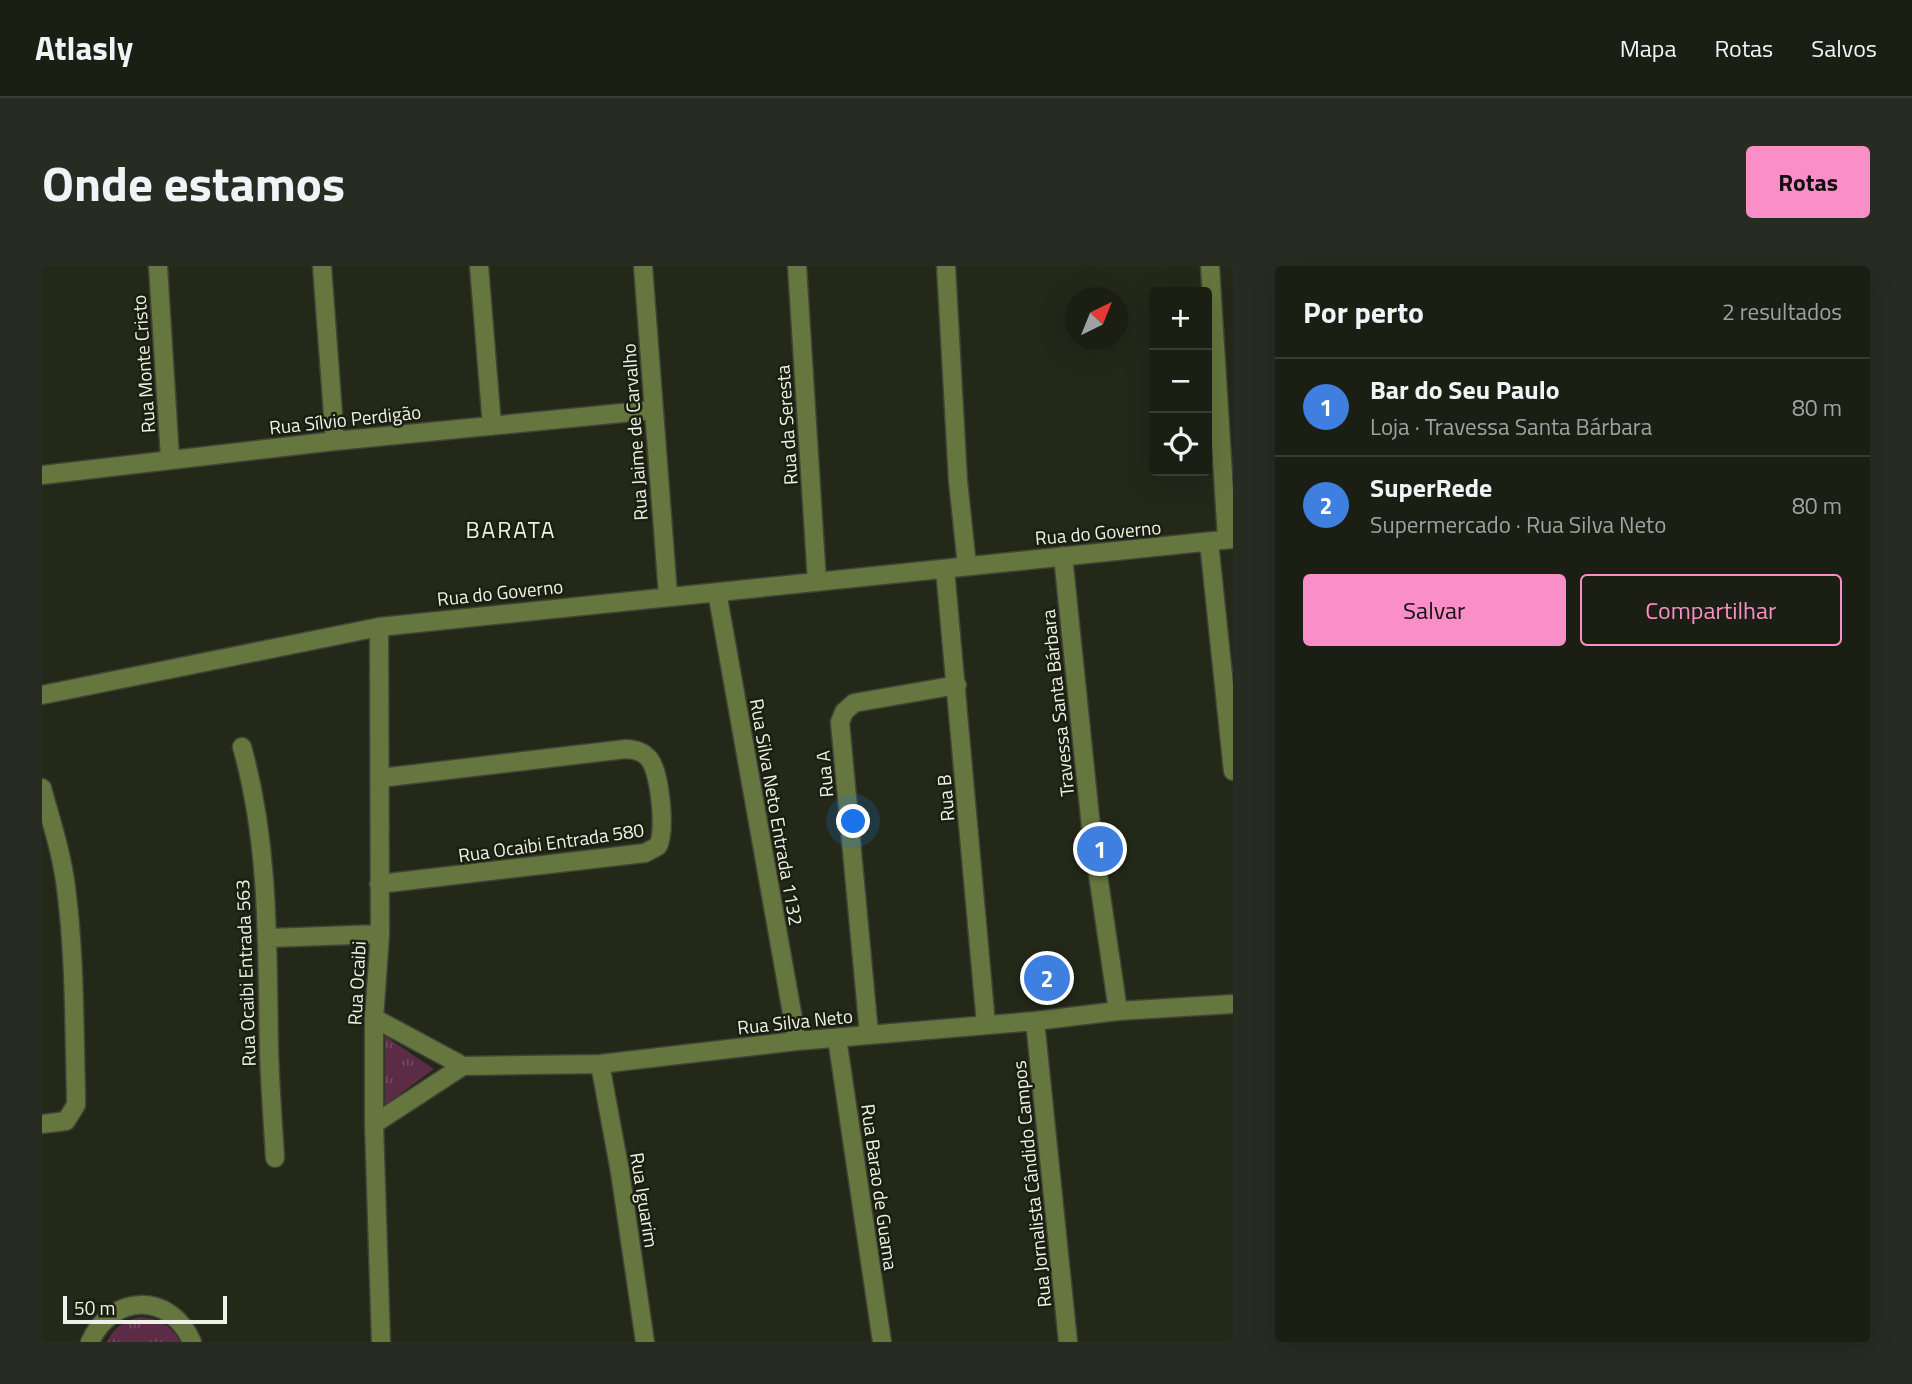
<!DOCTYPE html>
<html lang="pt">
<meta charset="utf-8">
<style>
body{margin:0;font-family:"Titillium Web",sans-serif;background:#272b21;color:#f1f3f6}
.controls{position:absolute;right:21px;top:21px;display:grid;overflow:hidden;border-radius:7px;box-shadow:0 7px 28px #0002}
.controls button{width:63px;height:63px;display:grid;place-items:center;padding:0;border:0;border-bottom:2px solid #383c33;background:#1a1e13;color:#f1f3f6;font:35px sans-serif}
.compass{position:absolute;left:1023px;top:21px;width:63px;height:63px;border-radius:50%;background:#1a1e13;box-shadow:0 7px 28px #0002;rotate:43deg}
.scale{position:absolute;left:21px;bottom:18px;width:164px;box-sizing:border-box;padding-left:7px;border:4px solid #edf1e7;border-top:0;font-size:19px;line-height:24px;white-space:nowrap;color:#edf1e7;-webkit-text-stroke:5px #1a1f10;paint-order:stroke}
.you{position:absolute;left:812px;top:556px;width:24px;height:24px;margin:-18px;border:5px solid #fff;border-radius:50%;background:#1a73e8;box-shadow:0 0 0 10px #1a73e833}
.badge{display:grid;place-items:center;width:46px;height:46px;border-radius:50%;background:#fa8fc8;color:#fff;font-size:23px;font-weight:700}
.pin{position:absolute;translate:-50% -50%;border:4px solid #fff;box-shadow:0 2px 7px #0006}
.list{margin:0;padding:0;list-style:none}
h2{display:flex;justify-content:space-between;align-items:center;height:91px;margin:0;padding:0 28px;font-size:30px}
h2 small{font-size:23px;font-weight:400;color:#9fa2a0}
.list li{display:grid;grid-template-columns:46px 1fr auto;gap:21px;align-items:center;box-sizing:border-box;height:98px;padding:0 28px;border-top:2px solid #383c33}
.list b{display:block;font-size:26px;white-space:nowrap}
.list p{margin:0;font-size:23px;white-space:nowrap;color:#9fa2a0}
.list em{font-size:23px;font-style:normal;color:#9fa2a0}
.actions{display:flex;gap:14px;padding:21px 28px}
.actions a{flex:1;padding:16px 0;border:2px solid #fa8fc8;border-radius:7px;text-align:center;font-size:24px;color:#fa8fc8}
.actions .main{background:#fa8fc8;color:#111}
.icon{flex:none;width:38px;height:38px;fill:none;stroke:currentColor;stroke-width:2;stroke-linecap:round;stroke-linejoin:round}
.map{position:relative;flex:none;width:1191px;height:1076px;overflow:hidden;border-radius:7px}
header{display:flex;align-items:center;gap:42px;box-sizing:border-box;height:98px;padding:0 35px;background:#1a1e13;border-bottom:2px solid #383c33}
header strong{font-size:33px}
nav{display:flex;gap:38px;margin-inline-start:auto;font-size:24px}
.intro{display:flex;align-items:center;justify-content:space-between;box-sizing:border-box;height:168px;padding:0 42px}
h1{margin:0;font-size:49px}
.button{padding:18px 32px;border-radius:7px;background:#fa8fc8;color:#111;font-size:24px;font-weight:700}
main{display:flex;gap:42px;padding:0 42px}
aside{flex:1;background:#1a1e13;border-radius:7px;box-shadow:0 7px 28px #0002}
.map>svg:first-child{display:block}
.park{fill:url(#park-tufts)}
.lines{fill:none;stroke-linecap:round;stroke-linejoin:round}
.minor-casing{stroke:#3f4436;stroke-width:21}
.minor{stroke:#65763e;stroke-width:18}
.labels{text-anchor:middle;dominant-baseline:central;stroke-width:5;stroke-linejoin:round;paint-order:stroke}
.street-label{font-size:19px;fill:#edf1e7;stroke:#1a1f10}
.quarter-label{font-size:23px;letter-spacing:2px;fill:#edf1e7;stroke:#1a1f10}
</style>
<header>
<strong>Atlasly</strong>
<nav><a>Mapa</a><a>Rotas</a><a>Salvos</a></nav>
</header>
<div class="intro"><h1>Onde estamos</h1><a class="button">Rotas</a></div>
<main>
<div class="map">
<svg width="1191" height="1076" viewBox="0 0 1191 1076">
<defs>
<pattern id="park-tufts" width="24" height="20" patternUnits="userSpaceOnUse" patternTransform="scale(1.75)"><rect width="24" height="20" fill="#5c2b46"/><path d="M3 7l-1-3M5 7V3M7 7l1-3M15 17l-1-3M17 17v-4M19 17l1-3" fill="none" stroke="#744a61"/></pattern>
</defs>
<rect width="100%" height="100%" fill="#232819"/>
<!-- park -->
<path class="park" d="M343,770L392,803L343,839Z
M97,1051C116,1052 129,1058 138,1076H65C72,1062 81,1055 97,1051Z"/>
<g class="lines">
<defs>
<path id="minor" d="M116,0L128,192
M280,0L293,175
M437,0L450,160
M601,0L626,329
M755,0L775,316
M904,0L916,215L925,300
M1168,0L1185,273
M0,209L293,175L611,144
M1167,276L1191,505
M1021,290L1049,561L1076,745
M903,303L944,758
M675,326L755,775
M337,361L338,668L332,752V858L339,1076
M0,429L337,361L1191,273
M200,481C228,580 225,683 227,785C228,821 231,857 233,892
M0,522C9,555 20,588 24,622C33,690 32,760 34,828V839L24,855L0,858
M337,618L603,587L616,580C624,564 618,508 608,494C601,485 594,484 584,483L338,512
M227,672L338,668
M332,752L421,800L558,798L755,775L993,755L1076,745L1191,738
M993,755L1026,1076
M827,768L798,456L802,446L812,437L915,419
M795,772L840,1076
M558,798L578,906L603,1076
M332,858L421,800
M48,1076C70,1027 129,1026 150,1076"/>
</defs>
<!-- minor casing -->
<use href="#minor" class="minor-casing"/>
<!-- minor -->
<use href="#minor" class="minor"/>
</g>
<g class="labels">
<!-- street labels -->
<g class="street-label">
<text transform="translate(101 98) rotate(-94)">Rua Monte Cristo</text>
<text transform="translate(303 153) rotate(-6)">Rua Sílvio Perdigão</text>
<text transform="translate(744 159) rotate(-94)">Rua da Seresta</text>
<text transform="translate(592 166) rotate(-94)">Rua Jaime de Carvalho</text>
<text transform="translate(1056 266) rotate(-5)">Rua do Governo</text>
<text transform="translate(458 326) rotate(-6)">Rua do Governo</text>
<text transform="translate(1015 437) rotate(-96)">Travessa Santa Bárbara</text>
<text transform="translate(782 508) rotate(-95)">Rua A</text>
<text transform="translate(903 532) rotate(-95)">Rua B</text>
<text transform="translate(735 546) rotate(80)">Rua Silva Neto Entrada 1132</text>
<text transform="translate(509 576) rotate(-8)">Rua Ocaibi Entrada 580</text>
<text transform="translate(203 707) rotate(-92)">Rua Ocaibi Entrada 563</text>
<text transform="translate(314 717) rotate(-87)">Rua Ocaibi</text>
<text transform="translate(753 755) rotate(-6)">Rua Silva Neto</text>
<text transform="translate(989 918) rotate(-96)">Rua Jornalista Cândido Campos</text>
<text transform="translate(838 921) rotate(82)">Rua Barao de Guama</text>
<text transform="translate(603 934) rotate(81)">Rua Iguarim</text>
</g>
<!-- quarter labels -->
<g class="quarter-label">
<text x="469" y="263">BARATA</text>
</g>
</g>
</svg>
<div class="controls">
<button>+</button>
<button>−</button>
<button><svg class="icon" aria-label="locate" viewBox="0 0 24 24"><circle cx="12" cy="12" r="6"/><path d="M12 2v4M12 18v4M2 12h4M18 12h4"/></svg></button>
</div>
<svg class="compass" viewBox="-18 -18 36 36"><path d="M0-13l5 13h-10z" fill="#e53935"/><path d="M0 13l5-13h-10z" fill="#9fa2a0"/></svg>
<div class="scale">50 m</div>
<div class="you"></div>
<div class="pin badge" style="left:1058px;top:583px;background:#3f7fe0">1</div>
<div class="pin badge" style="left:1005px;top:712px;background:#3f7fe0">2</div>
</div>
<aside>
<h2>Por perto<small>2 resultados</small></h2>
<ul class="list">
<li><span class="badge" style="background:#3f7fe0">1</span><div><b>Bar do Seu Paulo</b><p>Loja · Travessa Santa Bárbara</p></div><em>80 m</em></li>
<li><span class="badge" style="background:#3f7fe0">2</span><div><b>SuperRede</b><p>Supermercado · Rua Silva Neto</p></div><em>80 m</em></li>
</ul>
<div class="actions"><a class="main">Salvar</a><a>Compartilhar</a></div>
</aside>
</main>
